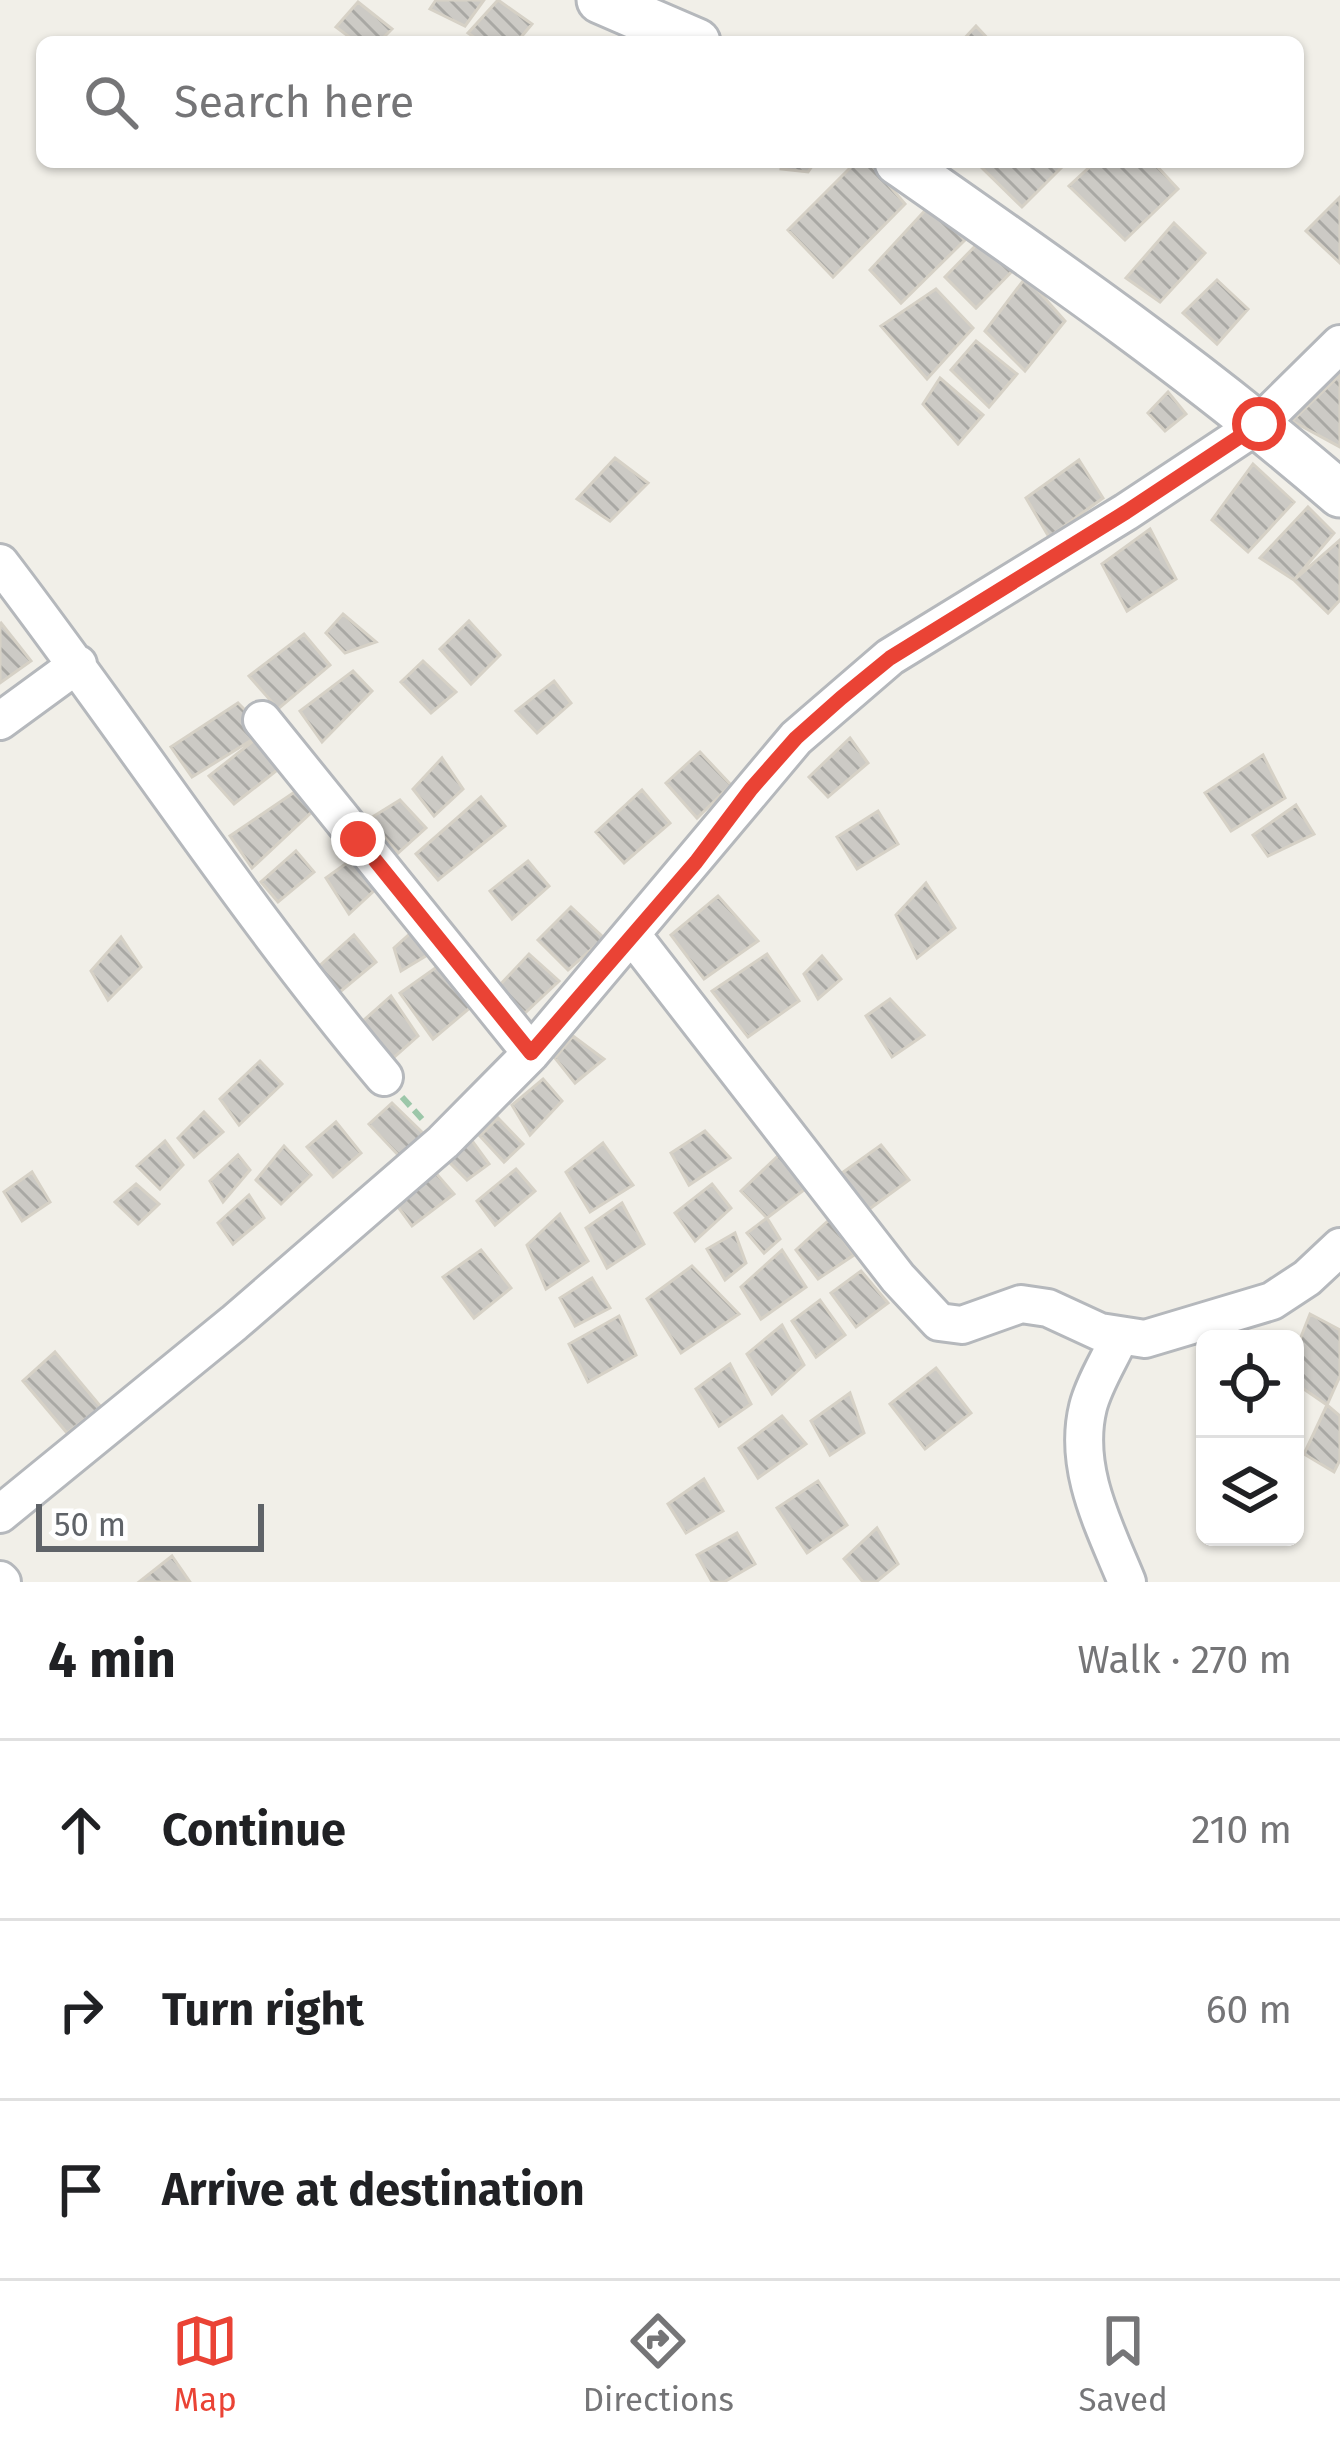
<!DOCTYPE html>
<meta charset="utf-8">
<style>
body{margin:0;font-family:"Fira Sans",sans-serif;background:#f6f6f6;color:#202124}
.controls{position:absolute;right:36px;bottom:36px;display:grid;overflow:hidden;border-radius:18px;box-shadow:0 3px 9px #0004}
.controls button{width:108px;height:108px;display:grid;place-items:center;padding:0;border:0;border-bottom:3px solid #e0e0e0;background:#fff;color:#202124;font:60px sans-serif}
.scale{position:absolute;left:36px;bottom:30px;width:228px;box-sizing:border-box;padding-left:12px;border:6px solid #5f6368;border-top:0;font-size:33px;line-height:42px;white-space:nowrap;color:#5f6368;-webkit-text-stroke:9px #fff;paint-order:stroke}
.stop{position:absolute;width:36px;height:36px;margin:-27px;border:9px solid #ea4335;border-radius:50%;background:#fff}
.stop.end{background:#ea4335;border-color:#fff;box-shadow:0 3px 12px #0008}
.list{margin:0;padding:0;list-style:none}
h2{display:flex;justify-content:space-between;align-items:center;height:156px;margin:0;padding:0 48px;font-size:51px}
h2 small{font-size:39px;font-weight:400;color:#757577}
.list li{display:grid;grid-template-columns:78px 1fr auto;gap:36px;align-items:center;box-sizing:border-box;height:180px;padding:0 48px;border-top:3px solid #e0e0e0}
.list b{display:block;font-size:45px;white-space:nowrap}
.list em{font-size:39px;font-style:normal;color:#757577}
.icon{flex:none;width:66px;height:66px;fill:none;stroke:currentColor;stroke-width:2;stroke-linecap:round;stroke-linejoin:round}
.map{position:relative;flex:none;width:1340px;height:1582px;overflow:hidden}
.search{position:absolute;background:#fff;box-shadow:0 3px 9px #0004;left:36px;right:36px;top:36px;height:132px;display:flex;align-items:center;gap:30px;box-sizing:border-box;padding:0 42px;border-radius:18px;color:#757577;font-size:45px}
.sheet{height:696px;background:#fff}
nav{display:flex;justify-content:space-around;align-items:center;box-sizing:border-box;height:168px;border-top:3px solid #e0e0e0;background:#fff;font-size:33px;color:#757577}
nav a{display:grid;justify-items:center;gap:6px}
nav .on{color:#ea4335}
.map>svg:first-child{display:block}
.building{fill:url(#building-back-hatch);stroke:#d6d1c6;stroke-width:3}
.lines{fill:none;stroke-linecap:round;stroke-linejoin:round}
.minor-casing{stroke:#b5b8bc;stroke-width:42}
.tertiary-casing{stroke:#b5b8bc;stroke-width:51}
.path{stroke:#9cc7a9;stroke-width:6;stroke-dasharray:12 6;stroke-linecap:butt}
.minor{stroke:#fff;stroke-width:36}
.tertiary{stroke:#fff;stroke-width:45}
.route{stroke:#ea4335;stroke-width:15}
</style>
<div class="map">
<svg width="1340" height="1582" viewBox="0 0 1340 1582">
<defs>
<pattern id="building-back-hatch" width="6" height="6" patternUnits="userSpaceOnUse" patternTransform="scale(3)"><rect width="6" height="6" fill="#cccac5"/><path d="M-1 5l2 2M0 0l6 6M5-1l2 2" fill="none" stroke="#a9a8a4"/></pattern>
</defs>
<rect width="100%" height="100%" fill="#f1efe8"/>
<!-- building -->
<path class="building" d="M436,0H484L465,26L430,9Z
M498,0L532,24L517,42H481L468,33Z
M358,2L392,29L379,42H356L336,27Z
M976,26L991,42H961Z
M782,162H815L808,172L781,169Z
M856,162H869L905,204L833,277L788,230Z
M976,162H1067L1022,207Z
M1095,162H1153L1178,189L1125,240L1069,186Z
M1340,197V263L1306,231Z
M932,203L965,240L901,303L870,270Z
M1174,223L1205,253L1160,302L1126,278Z
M983,238L1018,265L976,308L945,277Z
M1026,277L1065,321L1025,371L985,331Z
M1217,280L1248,309L1217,344L1183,313Z
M936,289L973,328L927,379L881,326Z
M976,341L1017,374L989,407L951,370Z
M1340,375V447L1292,421Z
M940,378L983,415L958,444L923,404Z
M1168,392L1186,414L1165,431L1148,413Z
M615,458L648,483L610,521L577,499Z
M1079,460L1103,498L1049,537L1026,498Z
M1253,464L1294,502L1248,552L1212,520Z
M1308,507L1334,533L1294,580L1260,558Z
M1150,529L1176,579L1127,611L1102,564Z
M1340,540V600L1328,613L1294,580Z
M343,614L376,642L345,653L326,633Z
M469,621L500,655L471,684L440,649Z
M1,623L31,661L0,683V624Z
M304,634L330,665L278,709L249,676Z
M423,661L456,692L431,713L401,682Z
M353,671L372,691L322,742L300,711Z
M554,681L571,703L537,733L516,711Z
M238,703L266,731L192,777L171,747Z
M266,731L290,760L234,804L209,776Z
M850,738L868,763L828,797L809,777Z
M700,752L731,785L697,818L666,783Z
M1263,755L1285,798L1231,831L1205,793Z
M442,758L463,789L434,816L413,789Z
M642,790L670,823L624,863L596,832Z
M296,791L317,807L252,868L230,836Z
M481,797L505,826L438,880L416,854Z
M400,800L426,828L398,853L369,819Z
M1296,805L1314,834L1268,856L1253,835Z
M878,811L898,844L857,869L837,837Z
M296,851L314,872L278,902L261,882Z
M355,857L377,888L349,914L326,878Z
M528,861L549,886L512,919L490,891Z
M926,883L955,928L917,958L896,915Z
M718,896L758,941L704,979L671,935Z
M571,907L604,938L568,970L538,940Z
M423,922L439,948L401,971L394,948Z
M354,935L376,962L335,996L316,969Z
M121,937L141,967L108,1000L91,971Z
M529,954L559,981L525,1013L498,987Z
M767,954L799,1001L748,1037L712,991Z
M822,956L841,979L818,999L804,974Z
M448,959L478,1001L433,1039L400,993Z
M391,996L418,1036L383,1067L355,1028Z
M890,999L924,1035L892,1057L866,1016Z
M573,1036L604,1059L575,1083L555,1058Z
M260,1061L282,1084L239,1125L220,1099Z
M543,1079L562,1101L530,1135L512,1105Z
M392,1103L428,1138L404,1161L369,1124Z
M204,1112L223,1132L194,1157L178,1138Z
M498,1118L523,1144L504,1162L480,1136Z
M336,1122L361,1153L333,1177L307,1147Z
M705,1131L730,1158L689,1185L671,1153Z
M470,1138L489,1164L467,1180L447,1160Z
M165,1141L183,1165L160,1189L137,1166Z
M603,1143L633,1185L590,1212L566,1172Z
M881,1145L909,1180L864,1213L842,1173Z
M284,1146L311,1175L281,1204L256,1180Z
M781,1153L804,1190L767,1218L741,1191Z
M238,1155L250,1170L223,1202L210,1181Z
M516,1169L535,1191L495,1225L477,1201Z
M434,1171L454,1194L412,1226L393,1200Z
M32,1172L50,1202L22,1221L4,1192Z
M136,1184L159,1204L138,1224L115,1202Z
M712,1184L731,1208L695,1241L675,1213Z
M249,1195L264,1218L233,1244L218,1223Z
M622,1203L644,1244L607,1268L586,1228Z
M560,1214L588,1261L546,1289L527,1245Z
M767,1218L780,1239L764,1253L747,1233Z
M829,1220L854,1255L818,1279L796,1250Z
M735,1233L746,1263L725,1280L707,1249Z
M481,1250L511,1288L474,1318L443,1277Z
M782,1250L806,1287L761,1319L741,1287Z
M692,1266L739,1314L681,1353L647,1299Z
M861,1271L888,1303L856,1327L831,1293Z
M592,1278L610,1308L575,1326L560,1298Z
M820,1300L845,1335L816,1357L792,1321Z
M1310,1314L1340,1330V1376L1327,1405L1295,1383V1352Z
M619,1316L636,1355L588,1382L569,1344Z
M782,1325L804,1365L772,1394L747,1354Z
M55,1352L101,1407L67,1433L23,1381Z
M730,1364L751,1404L719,1426L696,1389Z
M936,1368L971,1413L925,1449L890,1404Z
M850,1393L864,1433L830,1455L811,1421Z
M1327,1405L1340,1416V1460L1334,1472L1304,1454Z
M782,1416L806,1444L758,1478L739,1448Z
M704,1479L723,1511L686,1533L668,1504Z
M818,1481L847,1525L807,1553L777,1508Z
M877,1528L898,1564L876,1582H863L844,1559Z
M737,1533L755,1564L724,1582H712L697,1555Z
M172,1556L190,1582H139Z"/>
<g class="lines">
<defs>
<path id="minor" d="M0,563C130,733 246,913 384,1077
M262,720L531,1053
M0,721L78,664
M632,935L898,1278L939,1322L962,1325L1021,1304L1048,1308L1100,1332L1145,1339L1272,1301L1307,1278L1340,1247
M1120,1336C1110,1359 1094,1383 1088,1407C1073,1468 1104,1526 1127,1582
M0,1514L234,1323L443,1142L531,1053L796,738L890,657L1126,512L1259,424L1340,344
M0,1580L2,1582"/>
<path id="tertiary" d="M600,0L697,42
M898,162C1050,268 1201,373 1340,494"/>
</defs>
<!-- minor casing -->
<use href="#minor" class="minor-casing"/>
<!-- tertiary casing -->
<use href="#tertiary" class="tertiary-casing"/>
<!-- path -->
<path class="path" d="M402,1097L422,1119"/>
<!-- minor -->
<use href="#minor" class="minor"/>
<!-- tertiary -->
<use href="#tertiary" class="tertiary"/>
</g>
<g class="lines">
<!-- route -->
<path class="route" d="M358,839L531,1053L696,862L751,789L796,738L841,698L890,658L1126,512L1259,424"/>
</g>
</svg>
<div class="controls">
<button><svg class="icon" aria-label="locate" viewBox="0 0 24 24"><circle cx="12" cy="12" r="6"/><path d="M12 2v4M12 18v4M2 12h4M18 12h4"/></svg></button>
<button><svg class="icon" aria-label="layers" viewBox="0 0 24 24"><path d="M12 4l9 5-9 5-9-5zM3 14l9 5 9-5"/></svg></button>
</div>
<div class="scale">50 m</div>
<div class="stop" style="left:1259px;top:424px"></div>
<div class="stop end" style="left:358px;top:839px"></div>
<div class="search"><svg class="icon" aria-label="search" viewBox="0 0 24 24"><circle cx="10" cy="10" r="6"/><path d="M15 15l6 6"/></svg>Search here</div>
</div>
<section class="sheet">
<h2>4 min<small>Walk · 270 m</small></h2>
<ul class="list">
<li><svg class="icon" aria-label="ahead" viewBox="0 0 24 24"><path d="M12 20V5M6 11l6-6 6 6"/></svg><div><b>Continue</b></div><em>210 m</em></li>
<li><svg class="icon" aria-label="right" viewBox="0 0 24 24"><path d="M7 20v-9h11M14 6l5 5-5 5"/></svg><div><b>Turn right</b></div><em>60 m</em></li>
<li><svg class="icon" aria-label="arrive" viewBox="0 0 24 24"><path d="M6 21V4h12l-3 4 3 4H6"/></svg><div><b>Arrive at destination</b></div></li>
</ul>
</section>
<nav>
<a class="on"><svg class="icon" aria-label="map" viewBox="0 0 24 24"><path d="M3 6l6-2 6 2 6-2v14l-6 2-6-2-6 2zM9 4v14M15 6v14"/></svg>Map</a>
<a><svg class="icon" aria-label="directions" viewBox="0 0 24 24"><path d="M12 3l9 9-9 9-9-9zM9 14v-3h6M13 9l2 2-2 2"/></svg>Directions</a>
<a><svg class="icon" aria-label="saved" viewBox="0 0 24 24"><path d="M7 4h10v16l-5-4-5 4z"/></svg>Saved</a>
</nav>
